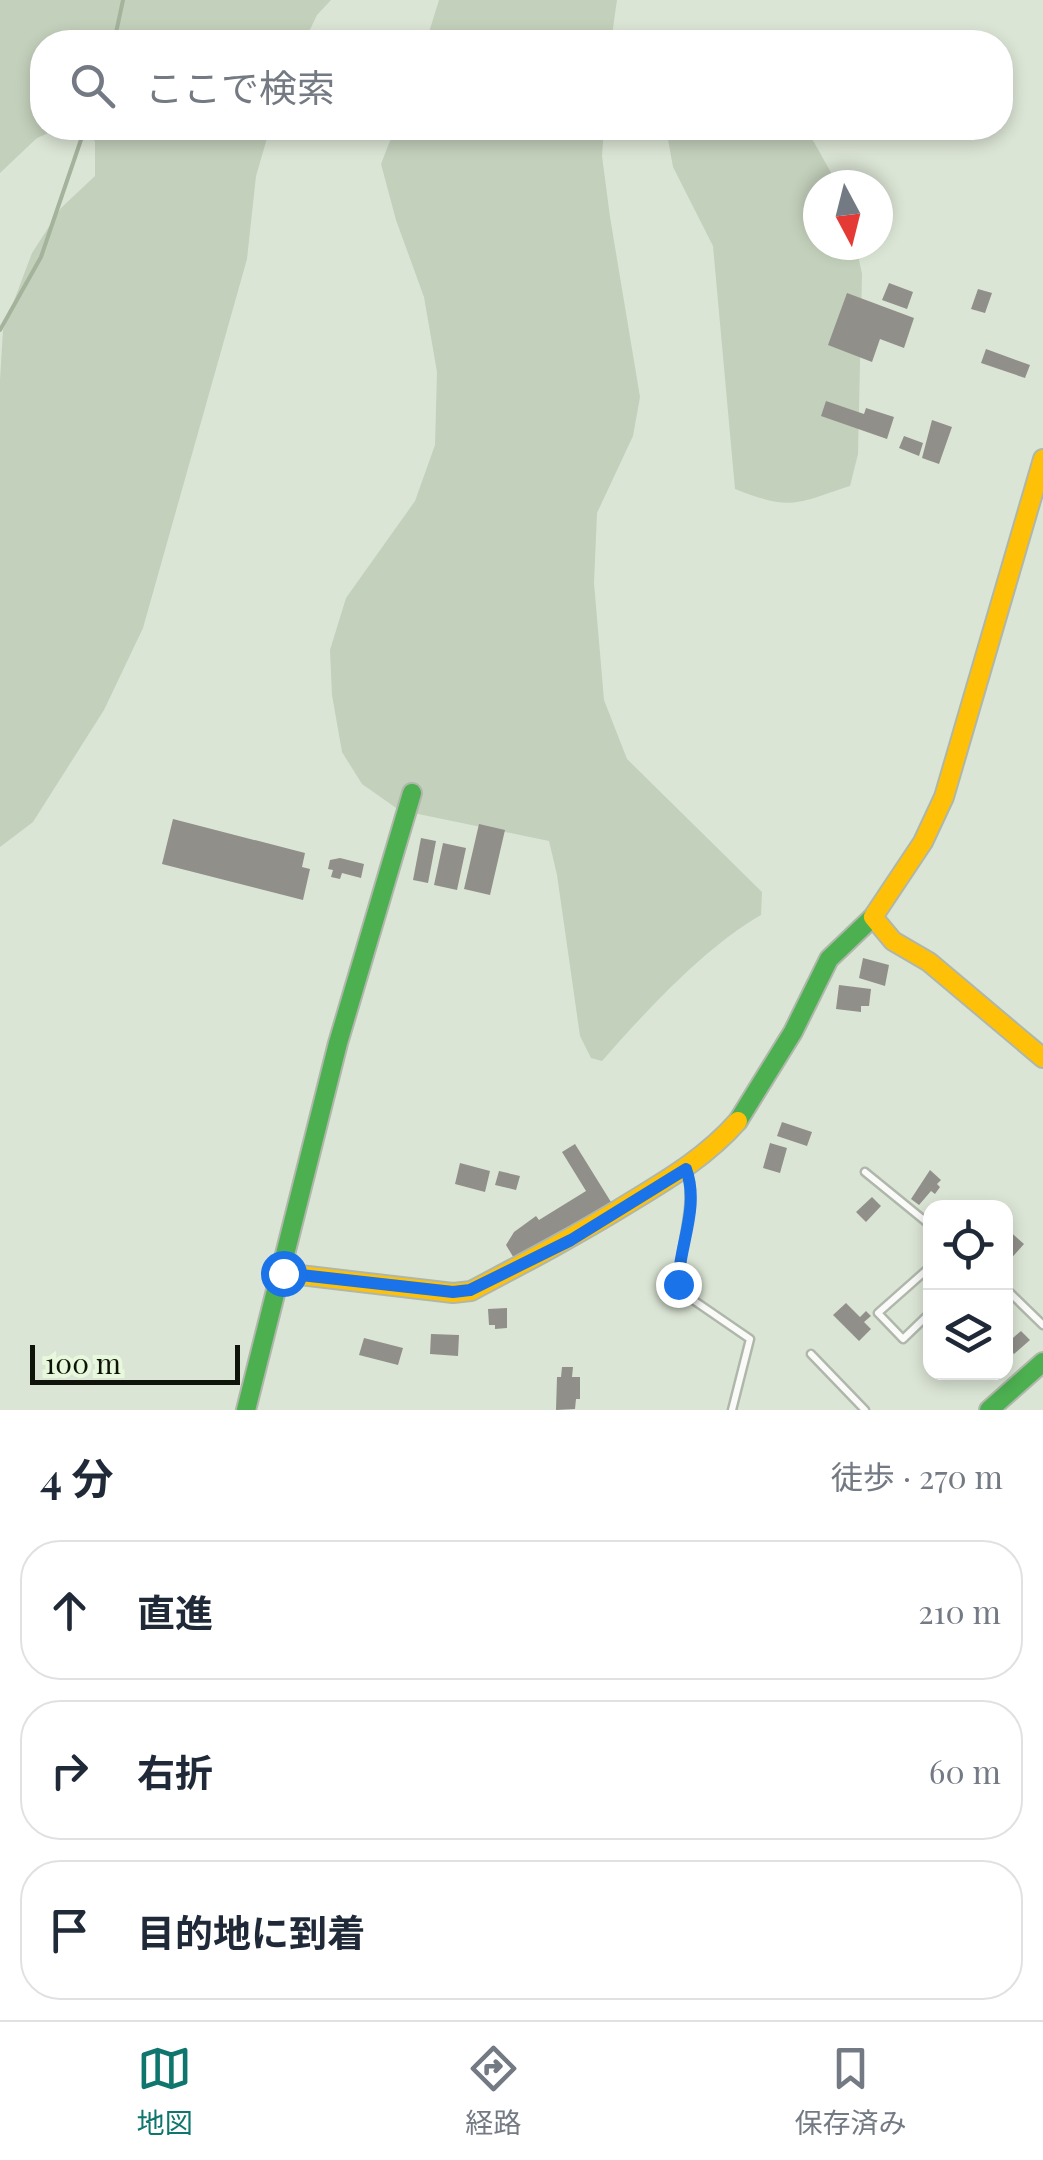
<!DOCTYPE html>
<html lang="ja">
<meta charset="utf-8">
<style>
body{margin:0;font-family:"Playfair Display","Noto Sans JP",serif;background:#f2f2f3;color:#1f2937}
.controls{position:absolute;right:30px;bottom:30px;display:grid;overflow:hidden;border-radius:20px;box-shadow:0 5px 15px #0003}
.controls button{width:90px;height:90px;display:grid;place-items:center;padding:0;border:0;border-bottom:2px solid #e0e1e3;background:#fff;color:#1f2937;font:50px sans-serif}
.compass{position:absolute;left:803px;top:170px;width:90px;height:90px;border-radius:50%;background:#fff;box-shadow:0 5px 15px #0003;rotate:173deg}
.scale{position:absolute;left:30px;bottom:25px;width:210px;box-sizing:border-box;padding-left:10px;border:5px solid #0e140a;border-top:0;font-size:28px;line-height:35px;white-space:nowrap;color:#0e140a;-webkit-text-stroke:8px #e7f8dc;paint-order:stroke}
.stop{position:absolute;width:30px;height:30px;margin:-22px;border:8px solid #1a73e8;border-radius:50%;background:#fff}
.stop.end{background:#1a73e8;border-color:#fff;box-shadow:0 2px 10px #0008}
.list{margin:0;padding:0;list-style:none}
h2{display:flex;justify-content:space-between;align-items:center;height:130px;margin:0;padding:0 40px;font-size:42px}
h2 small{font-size:32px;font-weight:400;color:#747a83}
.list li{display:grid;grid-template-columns:65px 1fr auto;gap:30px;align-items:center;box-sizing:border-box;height:140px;margin:0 20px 20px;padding:0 20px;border:2px solid #e0e1e3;border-radius:40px}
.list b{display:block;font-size:38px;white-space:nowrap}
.list em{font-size:32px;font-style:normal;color:#747a83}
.icon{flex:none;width:55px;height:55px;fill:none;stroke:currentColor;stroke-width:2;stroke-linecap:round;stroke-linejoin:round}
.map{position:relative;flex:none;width:1043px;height:1410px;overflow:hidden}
.search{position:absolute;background:#fff;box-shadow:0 5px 15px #0003;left:30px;right:30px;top:30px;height:110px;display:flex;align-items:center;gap:25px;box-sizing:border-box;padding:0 35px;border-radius:40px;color:#747a83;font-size:38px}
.sheet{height:610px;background:#fff}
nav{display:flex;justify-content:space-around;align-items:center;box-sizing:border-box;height:140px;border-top:2px solid #e0e1e3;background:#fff;font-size:28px;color:#747a83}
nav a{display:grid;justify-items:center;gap:5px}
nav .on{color:#0f766e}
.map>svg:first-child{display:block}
.green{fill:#c3d0bb}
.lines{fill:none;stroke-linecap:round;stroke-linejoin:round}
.stream{stroke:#a4b39b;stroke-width:4}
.building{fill:#908f8a}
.lane-casing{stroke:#afb7ab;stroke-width:11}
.fast-casing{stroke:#afb7ab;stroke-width:22}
.slow-casing{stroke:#afb7ab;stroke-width:22}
.lane{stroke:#fafbf9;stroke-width:6}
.fast{stroke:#4caf50;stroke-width:18}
.slow{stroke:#ffc107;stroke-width:18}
.route{stroke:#1a73e8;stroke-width:12}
</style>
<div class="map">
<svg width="1043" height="1410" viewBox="0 0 1043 1410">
<rect width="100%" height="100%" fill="#dbe5d5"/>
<!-- green -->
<path class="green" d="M0,0H331L317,15L304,42H42V128H60L37,138L0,173Z
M439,0H617L611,42H426Z
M87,128H270L256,176L247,259L143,628L104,710L33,822L0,847V380L3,330L32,253L61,208L95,176V142Z
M395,128H604L602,156L610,217L640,397L633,436L597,513L594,583L604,700L627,759L762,892L761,915C705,947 645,1012 602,1061L591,1058L580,1036L557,875L549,841L399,810L362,784L342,752L332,695L330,650L346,598L415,501L435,445L437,372L424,297L396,220L381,164Z
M666,128H806L838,185H818V245H856L862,274L858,454L850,486C795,504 791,511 735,489L713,246L673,167Z"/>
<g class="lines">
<!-- stream -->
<path class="stream" d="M114,42L123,0
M0,330L41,257L85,128"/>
</g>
<!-- building -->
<path class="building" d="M889,283L913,292L907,309L882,300Z
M978,289L992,293L985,313L971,309Z
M847,293L914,318L904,348L880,339L872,362L828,345Z
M986,349L1030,365L1025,378L981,363Z
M826,401L864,414L866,408L894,417L887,439L821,416Z
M932,420L952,427L939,464L922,458Z
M904,436L923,443L919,456L899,448Z
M173,819L305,853L302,867L310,869L303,900L162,864Z
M479,824L505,830L490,895L464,889Z
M421,838L436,841L428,883L413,880Z
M443,843L466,848L457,890L434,885Z
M340,858L364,864L361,878L342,873L340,879L331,877L333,870L328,869L330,860Z
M863,958L889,965L885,986L859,978Z
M839,985L871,989L869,1006H861V1012L836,1009Z
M782,1122L812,1132L807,1146L777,1136Z
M770,1143L787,1148L780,1173L763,1168Z
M575,1144L611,1202L515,1260L506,1245L514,1232L536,1216L539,1220L586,1191L562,1152Z
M460,1163L490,1171L485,1192L455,1184Z
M930,1170L941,1180L937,1184L940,1187L935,1194L931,1191L919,1205L911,1199Z
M499,1171L520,1176L516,1190L495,1185Z
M872,1197L881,1206L866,1222L856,1212Z
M1006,1228L1024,1244L1006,1264Z
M846,1303L860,1317L866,1311L871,1316L864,1322L871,1329L859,1341L833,1315Z
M507,1308V1328L495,1329V1325H489L488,1309Z
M1021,1331L1030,1340L1014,1354L1006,1344Z
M431,1334L459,1335L458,1356L430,1354Z
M364,1338L403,1348L398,1365L359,1355Z
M562,1367H573L572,1377H580V1399H576L575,1409L556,1410L557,1377H561Z"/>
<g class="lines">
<defs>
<path id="lane" d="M686,1170C700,1208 670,1268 683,1293L750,1339L732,1410
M865,1172L930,1225
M930,1267L878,1313L903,1339L930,1313
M1006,1289L1043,1325
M811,1354L865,1410"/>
<path id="fast" d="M738,1121L793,1032L829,959L873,917
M246,1410L338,1043L412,793
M989,1410L1043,1362"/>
<path id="slow" d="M1043,459L944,797L923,842L873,917L893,941L929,962L1043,1058
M283,1273L453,1293L471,1291C526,1262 581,1233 634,1200C672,1177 708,1155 738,1121"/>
</defs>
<!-- lane casing -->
<use href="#lane" class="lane-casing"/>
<!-- fast casing -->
<use href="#fast" class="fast-casing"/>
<!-- slow casing -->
<use href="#slow" class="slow-casing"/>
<!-- lane -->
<use href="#lane" class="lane"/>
<!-- fast -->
<use href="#fast" class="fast"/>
<!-- slow -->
<use href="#slow" class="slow"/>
</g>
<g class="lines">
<!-- route -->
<path class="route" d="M283,1273L453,1292L470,1290L571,1240L686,1169C700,1207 679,1246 678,1284"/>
</g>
</svg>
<div class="controls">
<button><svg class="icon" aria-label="locate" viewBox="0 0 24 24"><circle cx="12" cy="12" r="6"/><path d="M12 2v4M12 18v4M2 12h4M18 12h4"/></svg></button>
<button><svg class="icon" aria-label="layers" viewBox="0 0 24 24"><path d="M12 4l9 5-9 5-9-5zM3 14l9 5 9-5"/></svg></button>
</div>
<svg class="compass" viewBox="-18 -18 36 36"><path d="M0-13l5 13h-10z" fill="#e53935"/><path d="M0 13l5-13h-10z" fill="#747a83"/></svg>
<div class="scale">100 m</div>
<div class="stop" style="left:283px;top:1273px"></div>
<div class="stop end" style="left:678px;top:1284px"></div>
<div class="search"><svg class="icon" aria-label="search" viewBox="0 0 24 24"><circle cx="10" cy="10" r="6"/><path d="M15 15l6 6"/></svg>ここで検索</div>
</div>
<section class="sheet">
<h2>4 分<small>徒歩 · 270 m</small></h2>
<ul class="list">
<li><svg class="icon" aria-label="ahead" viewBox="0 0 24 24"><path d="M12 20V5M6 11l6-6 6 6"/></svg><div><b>直進</b></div><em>210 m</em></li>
<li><svg class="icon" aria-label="right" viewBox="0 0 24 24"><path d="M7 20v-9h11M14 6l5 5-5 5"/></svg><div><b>右折</b></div><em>60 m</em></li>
<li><svg class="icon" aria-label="arrive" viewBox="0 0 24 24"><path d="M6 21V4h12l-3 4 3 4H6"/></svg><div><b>目的地に到着</b></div></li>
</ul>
</section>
<nav>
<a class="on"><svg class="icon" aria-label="map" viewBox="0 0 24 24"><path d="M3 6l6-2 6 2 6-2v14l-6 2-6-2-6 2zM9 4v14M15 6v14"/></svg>地図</a>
<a><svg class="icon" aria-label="directions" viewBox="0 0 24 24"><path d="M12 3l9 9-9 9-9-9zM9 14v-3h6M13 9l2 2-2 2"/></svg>経路</a>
<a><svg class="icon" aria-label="saved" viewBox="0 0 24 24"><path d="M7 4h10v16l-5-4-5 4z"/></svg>保存済み</a>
</nav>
